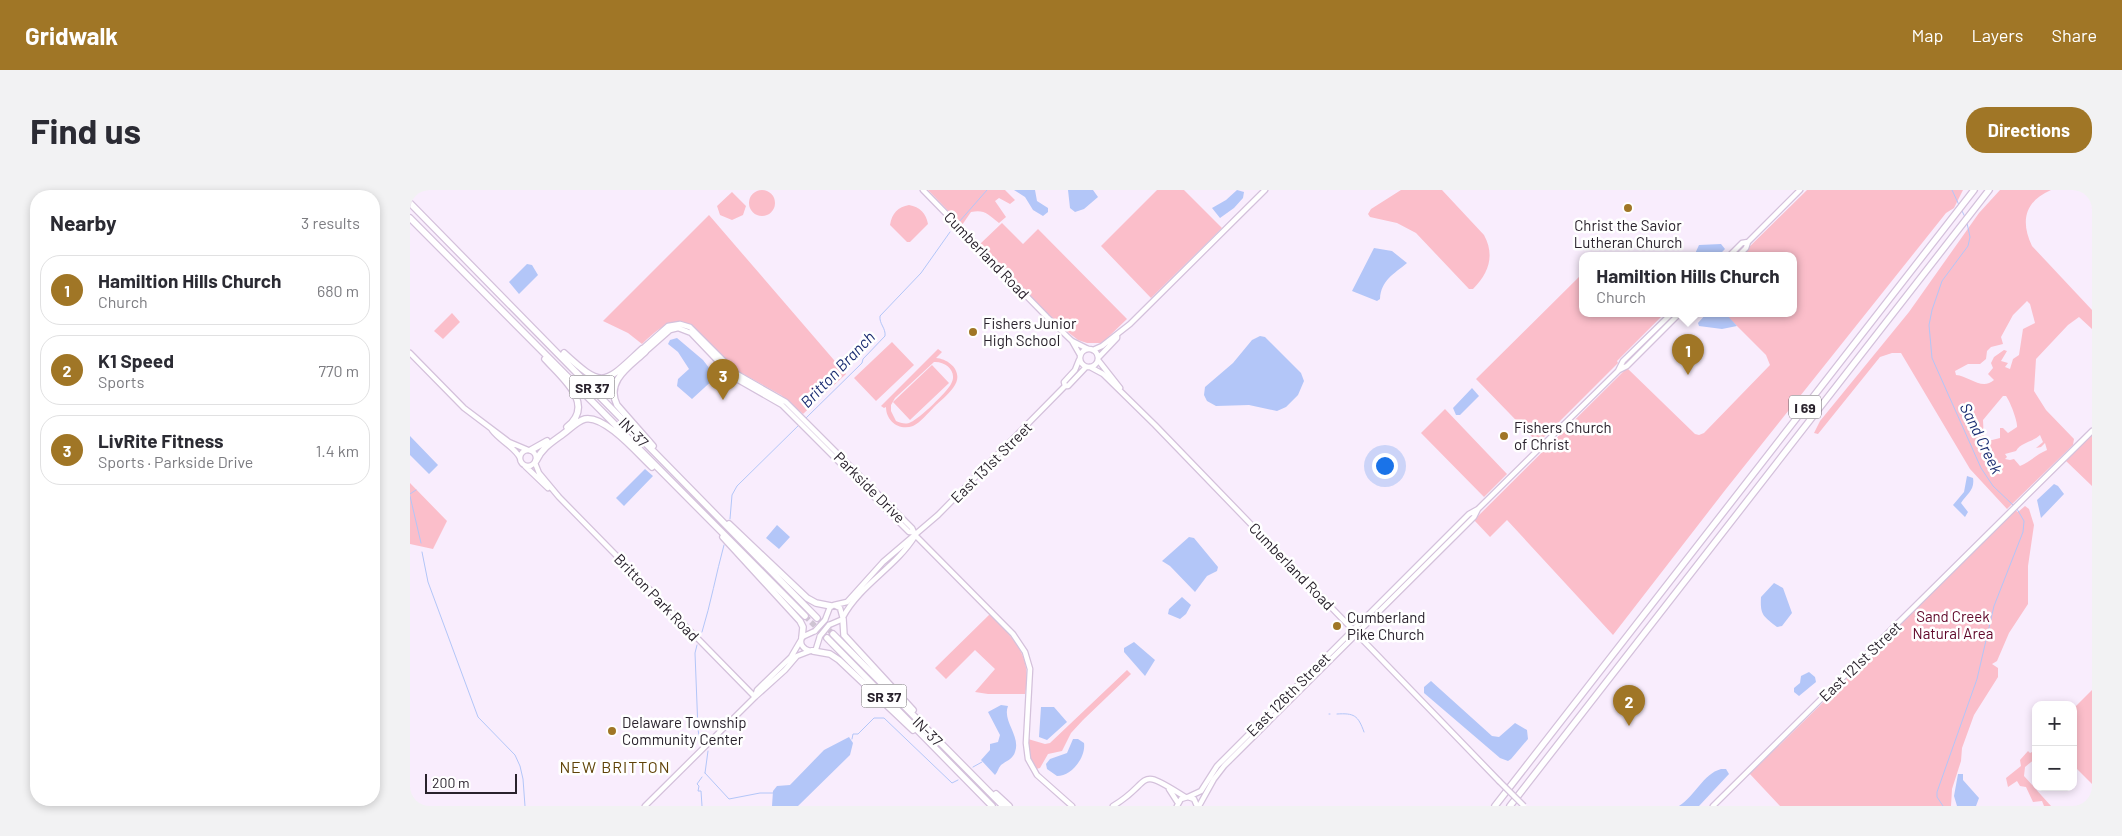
<!DOCTYPE html>
<meta charset="utf-8">
<style>
body{margin:0;font-family:Barlow,sans-serif;background:#f2f2f3;color:#2b2b33}
.controls{position:absolute;right:15px;bottom:15px;display:grid;overflow:hidden;border-radius:10px;box-shadow:0 2px 8px #0003}
.controls button{width:45px;height:45px;display:grid;place-items:center;padding:0;border:0;border-bottom:1px solid #e1e1e2;background:#fff;color:#2b2b33;font:25px sans-serif}
.scale{position:absolute;left:15px;bottom:12px;width:92px;box-sizing:border-box;padding-left:5px;border:2px solid #29222c;border-top:0;font-size:14px;line-height:18px;white-space:nowrap;color:#29222c;-webkit-text-stroke:4px #fff;paint-order:stroke}
.you{position:absolute;left:974px;top:275px;width:18px;height:18px;margin:-12px;border:4px solid #fff;border-radius:50%;background:#1a73e8;box-shadow:0 0 0 8px #1a73e833}
.badge{display:grid;place-items:center;width:32px;height:32px;border-radius:50%;background:#a07626;color:#fff;font-size:16px;font-weight:700}
.pin{position:absolute;translate:-50% -41px;filter:drop-shadow(0 1px 2px #0008)}
.pin::after{content:'';position:absolute;top:26px;width:18px;height:15px;background:inherit;clip-path:polygon(0 0,100% 0,50% 100%)}
.popup{position:absolute;left:1169px;top:62px;width:218px;height:65px;box-sizing:border-box;display:grid;place-content:center;border-radius:10px;background:#fff;filter:drop-shadow(0 1px 4px #0005);font-size:16px;white-space:nowrap;color:#7c7c81}
.popup b{font-size:19px;color:#2b2b33}
.popup::after{content:'';position:absolute;left:50%;top:100%;margin-left:-10px;border:10px solid transparent;border-top-color:#fff}
.list{margin:0;padding:0;list-style:none}
h2{display:flex;justify-content:space-between;align-items:center;height:65px;margin:0;padding:0 20px;font-size:21px}
h2 small{font-size:16px;font-weight:400;color:#7c7c81}
.list li{display:grid;grid-template-columns:32px 1fr auto;gap:15px;align-items:center;box-sizing:border-box;height:70px;margin:0 10px 10px;padding:0 10px;border:1px solid #e1e1e2;border-radius:20px}
.list b{display:block;font-size:19px;white-space:nowrap}
.list p{margin:0;font-size:16px;white-space:nowrap;color:#7c7c81}
.list em{font-size:16px;font-style:normal;color:#7c7c81}
.map{position:relative;flex:none;width:1682px;height:616px;overflow:hidden;border-radius:20px}
header{display:flex;align-items:center;gap:30px;box-sizing:border-box;height:70px;padding:0 25px;background:#a07626;color:#fff}
header strong{font-size:24px}
nav{display:flex;gap:28px;margin-inline-start:auto;font-size:18px}
.intro{display:flex;align-items:center;justify-content:space-between;box-sizing:border-box;height:120px;padding:0 30px}
h1{margin:0;font-size:35px}
.button{padding:12px 22px;border-radius:20px;background:#a07626;color:#fff;font-size:18px;font-weight:700}
main{display:flex;gap:30px;padding:0 30px}
aside{flex:1;background:#fff;border-radius:20px;box-shadow:0 2px 8px #0003}
.map>svg:first-child{display:block}
.green{fill:#fbbeca;fill-rule:evenodd}
.water{fill:#b3c6f8}
.lines{fill:none;stroke-linecap:round;stroke-linejoin:round}
.stream{stroke:#b3c6f8;stroke-width:1}
.highway-tunnel{stroke:#cfc4d3;stroke-width:5.5;stroke-dasharray:5.5 3;stroke-linecap:butt}
.secondary-casing{stroke:#d4c1db;stroke-width:7}
.highway-casing{stroke:#d4c1db;stroke-width:8}
.secondary{stroke:#fff;stroke-width:4.5}
.highway{stroke:#fff;stroke-width:5.5}
.secondary-bridge-casing{stroke:#d4c1db;stroke-width:7;stroke-linecap:butt}
.secondary-bridge{stroke:#fff;stroke-width:4.5}
.poi-dot{fill:#a07626;stroke:#fff;stroke-width:2}
.labels{text-anchor:middle;dominant-baseline:central;stroke-width:5;stroke-linejoin:round;paint-order:stroke}
.shield{fill:#fff;stroke:#69646b;stroke-width:1}
.shield-label{font-size:14px;font-weight:bold;fill:#29222c}
.poi-label{font-size:15px;fill:#29222c;stroke:#fff;text-anchor:start}
.street-label{font-size:15px;fill:#29222c;stroke:#fff}
.park-label{font-size:15px;fill:#600729;stroke:#fff}
.water-label{font-size:16px;font-style:italic;fill:#1a2c71;stroke:#fff}
.neighbourhood-label{font-size:16px;letter-spacing:1px;fill:#604308;stroke:#fff}
</style>
<header>
<strong>Gridwalk</strong>
<nav><a>Map</a><a>Layers</a><a>Share</a></nav>
</header>
<div class="intro"><h1>Find us</h1><a class="button">Directions</a></div>
<main>
<aside>
<h2>Nearby<small>3 results</small></h2>
<ul class="list">
<li><span class="badge">1</span><div><b>Hamiltion Hills Church</b><p>Church</p></div><em>680 m</em></li>
<li><span class="badge">2</span><div><b>K1 Speed</b><p>Sports</p></div><em>770 m</em></li>
<li><span class="badge">3</span><div><b>LivRite Fitness</b><p>Sports · Parkside Drive</p></div><em>1.4 km</em></li>
</ul>
</aside>
<div class="map">
<svg width="1682" height="616" viewBox="0 0 1682 616">
<rect width="100%" height="100%" fill="#f9edfd"/>
<!-- green -->
<path class="green" d="M518,0H595L605,10L600,14L589,8L585,11L596,27L589,33C578,24 574,19 561,22L552,35Z
M747,0H774L812,38L741,108L691,56Z
M991,0H1032L1074,45C1085,65 1079,83 1063,99H1059L1006,43L987,33L960,27L958,24L961,19Z
M1397,0H1553L1544,18L1536,23L1316,299L1203,445L1097,330L1080,347L1064,330L1217,178L1285,244L1289,245L1294,243L1360,175L1356,165L1315,124H1383V66H1330Z
M1590,0H1641C1615,11 1610,31 1622,56L1682,120V139L1669,127L1658,135L1626,169L1624,201L1636,220L1664,249L1663,255L1597,319L1560,279L1491,163H1482L1470,167L1408,244L1404,243L1410,231L1499,122L1569,23ZM1617,111L1620,114L1625,133L1613,139L1609,165L1603,169L1600,179L1595,177L1598,173L1591,171L1597,161L1594,160L1584,167L1581,173L1583,178L1578,184L1584,190C1572,201 1559,186 1546,185L1545,181L1558,174H1570L1576,169L1577,161L1581,157L1593,154L1591,147L1603,125ZM1593,206H1596C1600,211 1608,232 1607,237L1598,243L1593,238H1590V248L1574,252L1573,230ZM1630,245L1633,252L1626,258L1631,257L1635,253L1637,260C1627,264 1620,272 1610,276L1604,269L1600,270L1595,269L1597,267L1595,264L1606,261C1611,252 1623,252 1630,245Z
M339 13a13 13 0 1 1 26 0a13 13 0 1 1-26 0Z
M322,2L336,16L333,25L322,30L310,25L307,16Z
M499,15C510,17 516,23 518,34L500,52H497L480,35C482,23 488,17 499,15Z
M299,25L436,184L393,224L371,205L324,179L281,135C260,127 247,140 232,154L218,143L193,131Z
M592,33L613,54L628,39L717,129L692,153H677L668,150L645,132L570,54Z
M1173,83V124L1253,125L1207,171L1208,173L1128,253L1066,189Z
M42,123L50,132L33,149L24,141Z
M482,152L504,175L466,211L444,188Z
M528,159L532,162L526,168C540,169 555,183 543,198C538,205 530,211 524,217C518,223 511,232 503,236C489,241 476,231 476,217L474,218L471,216ZM524,172C536,171 548,182 541,194C537,202 509,229 501,232C496,235 491,233 486,231L481,221V215L485,208Z
M522,175L539,193L500,230L483,212Z
M1035,219L1097,284L1074,307L1011,243Z
M1682,245V296L1656,271Z
M0,293L37,331L23,359L0,354Z
M1615,316L1619,319L1624,335L1618,376V414L1599,443L1587,471L1582,474L1588,478V487L1564,525L1552,558L1551,571L1542,599L1541,616H1370L1339,583L1350,574L1491,436L1490,434L1605,320L1608,322Z
M580,424C604,449 623,466 615,504H578L565,502L585,479L565,460L536,489L525,478Z
M717,480L721,484L673,530L661,543L652,561L638,564L630,578L626,579L619,565L618,549L635,554L640,553Z
M1682,500V594L1663,575V519Z
M1626,560V568L1615,577L1614,586L1641,616H1634L1632,611L1623,612L1616,597L1610,596L1607,591L1598,597L1596,588L1611,576L1610,570L1618,561L1620,563Z"/>
<!-- water -->
<path class="water" d="M604,0H625L627,11L638,18V22L633,26L623,20L615,7Z
M658,0H683L688,7L674,19L665,22L660,18Z
M827,0L834,2L833,8L824,18L810,28L802,18L816,10Z
M1311,54L1315,59L1308,66H1284L1289,55Z
M964,58L982,61L997,73C984,84 971,90 970,109L967,111L942,101Z
M117,74L122,75L128,85L109,104L99,92Z
M1296,124H1316L1327,136L1312,139L1289,136L1288,133Z
M850,146L855,147L891,183L894,191L888,205L876,217L867,221L839,215L806,216L797,211L794,205L795,197L823,173L842,150Z
M267,148L293,170L306,187L282,209L267,196L268,189L279,179L268,162L258,154L260,150Z
M1062,198L1069,206L1050,225H1046L1043,218Z
M0,246L28,275L19,284L0,265Z
M235,279L243,286L214,316L206,308Z
M1557,286L1563,288C1565,300 1557,304 1551,313L1558,322L1555,327L1543,315L1554,302Z
M1644,294L1648,296L1654,304L1631,328L1627,310Z
M367,335L380,347L369,359L356,348Z
M779,347L784,348L808,377L807,381L797,386L785,402L760,376L752,371Z
M1364,393L1373,398L1382,423L1372,436L1367,437C1353,426 1350,425 1351,407Z
M772,407L781,415L776,424L770,429L758,424L759,419Z
M724,452L745,470L735,486L714,462V458Z
M1399,482L1405,487L1406,492L1389,506L1384,502V498L1390,493L1391,486Z
M1021,491L1082,546L1089,547L1105,533L1117,540L1118,549L1101,569L1098,571L1090,568L1014,503V497Z
M591,515L598,516C592,531 611,546 605,562C603,569 596,571 591,575C588,578 588,582 585,585L571,570L580,560V554L588,552L590,545L578,522Z
M631,517H644L657,532L637,550L629,547Z
M439,547L443,553L440,565L388,616H362L363,601L367,596L380,595L414,560Z
M663,549H668L674,553C676,567 662,586 647,586L637,579L636,574L640,569L657,563Z
M1311,579H1316L1319,584L1289,616H1269C1285,606 1293,584 1311,579Z
M1548,584H1553V590L1569,608L1566,616H1547L1544,606Z"/>
<g class="lines">
<!-- stream -->
<path class="stream" d="M1542,0L1549,15
M1551,19L1555,27
M549,32L577,0
M1557,33L1560,47L1558,56L1532,91L1522,120L1519,135L1522,168L1571,278L1583,296L1604,316
M396,228L452,173L453,169L475,146C476,138 469,134 470,126L511,83L540,42
M0,304L6,300
M0,306L11,353
M320,329L322,305L327,296L390,234
M12,362L18,392L68,527L105,565L110,576L113,589L115,616
M292,442C301,413 306,384 314,355
M287,455L285,463L288,540L291,554
M919,524H920
M927,524C944,523 948,525 954,542
M442,549L443,544H448L464,528H474L542,593L548,590
M563,577L572,572
M295,583L319,609L350,603H363
M295,583L298,561
M292,616L291,601H288L289,596L287,594L292,587
M1533,616L1527,607V602L1567,489L1584,416L1613,342L1614,331L1607,319"/>
<!-- highway-tunnel -->
<path class="highway-tunnel" d="M395,426L416,447
M407,428L423,444"/>
<defs>
<path id="secondary" d="M513,0L637,127L662,151L678,159
M1319,66L1332,53L1338,52L1390,0
M1328,66L1336,58L1338,52
M662,151L670,165
M670 168a9 9 0 1 1 18 0a9 9 0 1 1-18 0Z
M232,159L258,136L270,134L280,137L327,184L376,212L502,338L505,345L603,444L615,462L620,479L616,553L618,569L627,585L662,616
M683,160L692,156L720,134L855,0
M235,162L260,140L268,138L281,143L323,187L372,215L499,342H503
M0,163L54,218L99,252L118,260
M688,168L707,148V145
M688,170L710,198
M680,177L693,184L745,235L1089,591
M1209,180L1217,176L1269,124
M655,196L654,192L665,180L669,170
M82,240C90,251 105,257 110,268
M110 268a8 8 0 1 1 16 0a8 8 0 1 1-16 0Z
M125,273L129,283L149,307L345,507
M115,276L138,298
M424,415L437,412L473,372L528,325L655,196H658L676,177
M433,427C450,395 486,377 505,346
M415,430L420,417L424,415L430,418L433,429L419,435
M405,441L392,447C389,454 393,459 400,461L406,459L410,446
M345,507L347,500L381,467L391,450
M759,599L768,613
M778,607L791,601L807,576L1059,324L1068,319
M235,616L345,507L375,480L387,466L400,461
M703,616C744,592 724,574 775,607
M767,616L771,609L778,607L784,609L787,616
M789,616L804,589L814,576L1064,327L1068,319L1208,181L1213,171L1261,124
M1303,616L1682,241"/>
<path id="highway" d="M0,13L407,428
M0,28L395,426
M235,162C220,176 195,191 207,215L243,256
M154,163C194,200 194,194 232,159
M135,169C152,188 186,214 157,237
M121,260L137,251
M126,271C132,258 142,252 153,244C160,239 167,231 175,229C195,225 228,264 242,277
M319,334L397,408L406,413L421,416
M313,347L390,431L393,437L392,447
M433,429L434,445L503,520
M423,444L593,616
M417,448L582,616
M403,461L420,464L429,470L503,540
M586,604L599,616
M1085,616L1564,0
M1100,616L1579,0"/>
</defs>
<!-- secondary casing -->
<use href="#secondary" class="secondary-casing"/>
<!-- highway casing -->
<use href="#highway" class="highway-casing"/>
<!-- secondary -->
<use href="#secondary" class="secondary"/>
<!-- highway -->
<use href="#highway" class="highway"/>
<defs>
<path id="secondary-bridge" d="M405,441L415,430
M410,446L419,435
M1089,591L1114,616"/>
</defs>
<!-- secondary-bridge casing -->
<use href="#secondary-bridge" class="secondary-bridge-casing"/>
<!-- secondary-bridge -->
<use href="#secondary-bridge" class="secondary-bridge"/>
</g>
<!-- markers -->
<g class="poi-dot">
<circle cx="1218" cy="18" r="5"/>
<circle cx="563" cy="142" r="5"/>
<circle cx="1094" cy="246" r="5"/>
<circle cx="927" cy="436" r="5"/>
<circle cx="202" cy="541" r="5"/>
</g>
<g class="labels">
<!-- shield labels -->
<g class="shield">
<rect x="159.5" y="185.5" width="45" height="23" rx="4"/>
<rect x="1379" y="205.5" width="32" height="23" rx="4"/>
<rect x="451.5" y="494.5" width="45" height="23" rx="4"/>
</g>
<g class="shield-label">
<text x="182" y="197">SR 37</text>
<text x="1395" y="217">I 69</text>
<text x="474" y="506">SR 37</text>
</g>
<!-- poi labels -->
<g class="poi-label">
<text x="1218" y="35" text-anchor="middle">Christ the Savior<tspan x="1218" dy="17">Lutheran Church</tspan></text>
<text x="573" y="133">Fishers Junior<tspan x="573" dy="17">High School</tspan></text>
<text x="1104" y="237">Fishers Church<tspan x="1104" dy="17">of Christ</tspan></text>
<text x="937" y="427">Cumberland<tspan x="937" dy="17">Pike Church</tspan></text>
<text x="212" y="532">Delaware Township<tspan x="212" dy="17">Community Center</tspan></text>
</g>
<!-- street labels -->
<g class="street-label">
<text transform="translate(577 65) rotate(46)">Cumberland Road</text>
<text transform="translate(224 242) rotate(46)">IN-37</text>
<text transform="translate(581 272) rotate(-45)">East 131st Street</text>
<text transform="translate(460 297) rotate(45)">Parkside Drive</text>
<text transform="translate(882 376) rotate(46)">Cumberland Road</text>
<text transform="translate(247 407) rotate(46)">Britton Park Road</text>
<text transform="translate(1450 471) rotate(-44)">East 121st Street</text>
<text transform="translate(878 504) rotate(-45)">East 126th Street</text>
<text transform="translate(518 541) rotate(45)">IN-37</text>
</g>
<!-- park labels -->
<g class="park-label">
<text x="1543" y="426">Sand Creek<tspan x="1543" dy="17">Natural Area</tspan></text>
</g>
<!-- water labels -->
<g class="water-label">
<text transform="translate(427 179) rotate(-46)">Britton Branch</text>
<text transform="translate(1572 248) rotate(64)">Sand Creek</text>
</g>
<!-- neighbourhood labels -->
<g class="neighbourhood-label">
<text x="205" y="576">NEW BRITTON</text>
</g>
</g>
</svg>
<div class="controls">
<button>+</button>
<button>−</button>
</div>
<div class="scale">200 m</div>
<div class="you"></div>
<div class="pin badge" style="left:1278px;top:185px">1</div>
<div class="popup"><b>Hamiltion Hills Church</b>Church</div>
<div class="pin badge" style="left:1219px;top:536px">2</div>
<div class="pin badge" style="left:313px;top:210px">3</div>
</div>
</main>
